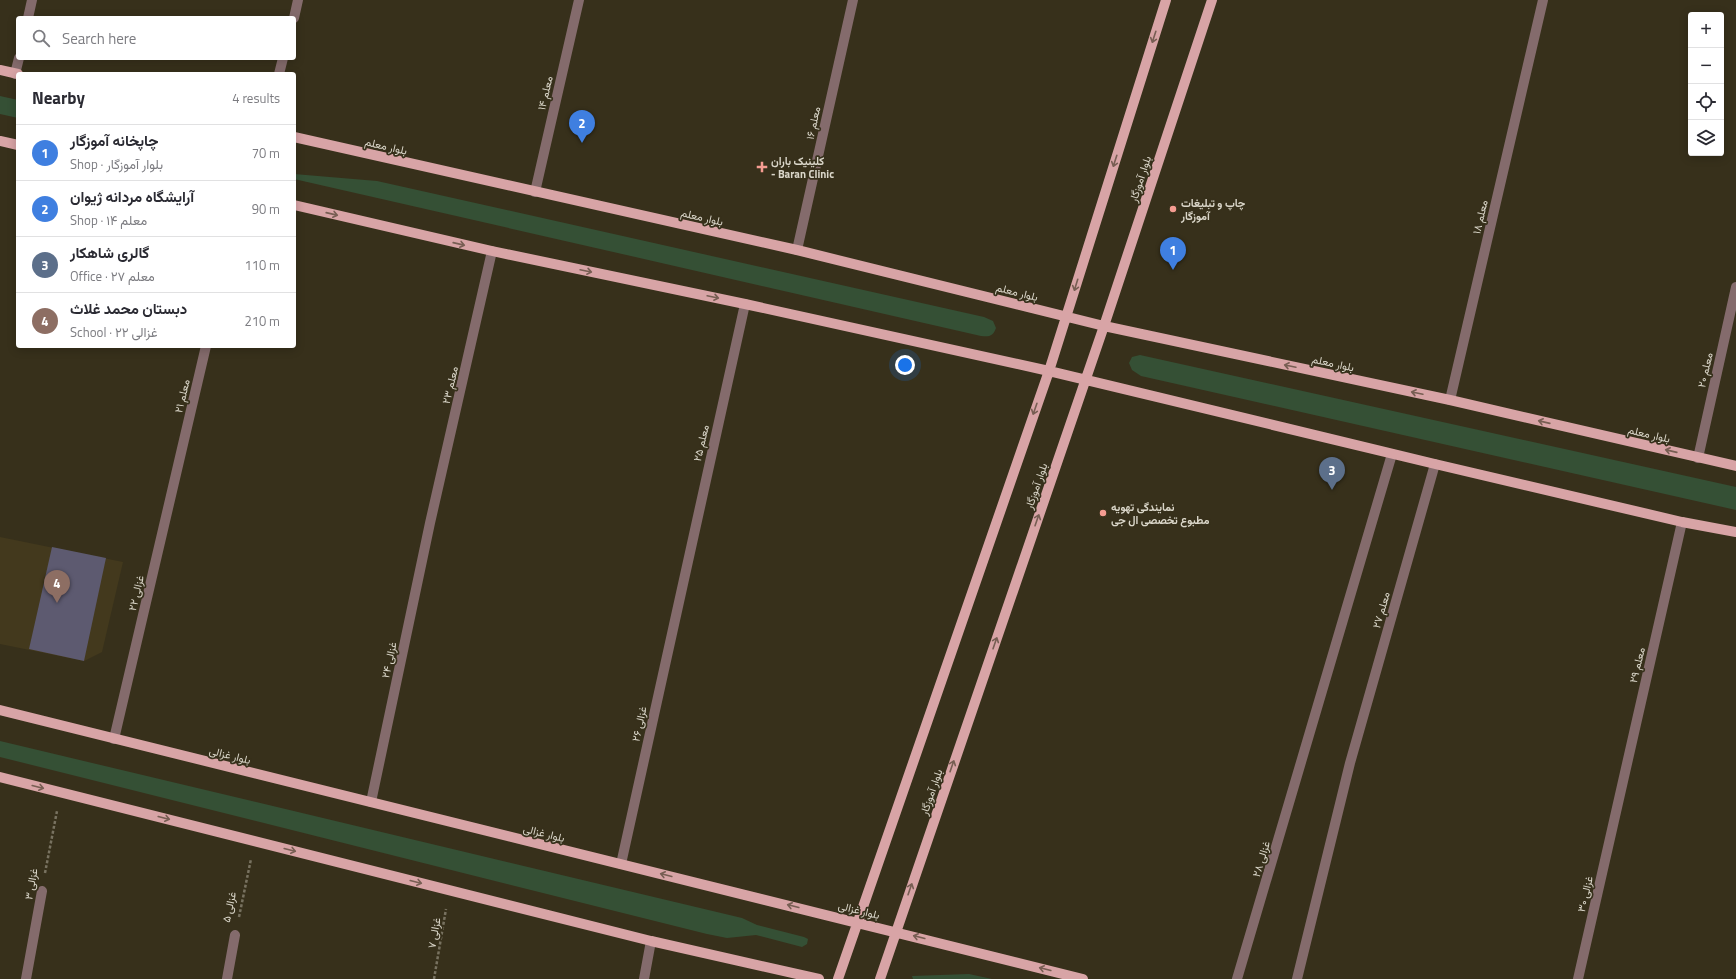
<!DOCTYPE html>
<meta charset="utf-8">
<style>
body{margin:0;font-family:"Titillium Web",Vazirmatn,sans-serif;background:#f2f2f3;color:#2b2b33}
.controls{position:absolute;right:12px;top:12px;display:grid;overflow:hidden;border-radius:4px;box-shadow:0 2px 10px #0003}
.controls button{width:36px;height:36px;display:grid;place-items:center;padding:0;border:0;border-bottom:1px solid #e1e1e2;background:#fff;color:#2b2b33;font:20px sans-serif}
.you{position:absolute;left:905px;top:365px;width:14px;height:14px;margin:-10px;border:3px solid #fff;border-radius:50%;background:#1a73e8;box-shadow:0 0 0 6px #1a73e833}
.badge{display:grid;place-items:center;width:26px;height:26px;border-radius:50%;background:#7c3aed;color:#fff;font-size:13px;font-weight:700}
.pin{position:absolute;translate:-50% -33px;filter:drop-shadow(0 1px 2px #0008)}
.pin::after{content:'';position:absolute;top:21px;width:14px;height:12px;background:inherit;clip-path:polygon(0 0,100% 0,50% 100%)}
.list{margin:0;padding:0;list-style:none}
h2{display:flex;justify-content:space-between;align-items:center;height:52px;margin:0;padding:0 16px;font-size:17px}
h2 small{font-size:13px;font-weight:400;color:#7c7c81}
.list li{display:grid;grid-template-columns:26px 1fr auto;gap:12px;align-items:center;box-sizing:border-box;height:56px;padding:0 16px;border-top:1px solid #e1e1e2}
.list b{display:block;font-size:15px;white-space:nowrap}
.list p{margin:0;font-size:13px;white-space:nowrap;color:#7c7c81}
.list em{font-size:13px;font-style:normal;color:#7c7c81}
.icon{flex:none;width:22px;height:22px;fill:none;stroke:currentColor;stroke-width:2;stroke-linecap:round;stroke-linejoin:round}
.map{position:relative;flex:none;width:1736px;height:979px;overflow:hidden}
.search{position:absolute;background:#fff;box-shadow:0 2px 10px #0003;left:16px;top:16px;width:280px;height:44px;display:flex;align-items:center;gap:10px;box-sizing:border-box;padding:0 14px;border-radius:4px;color:#7c7c81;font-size:15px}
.panel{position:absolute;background:#fff;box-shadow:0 2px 10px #0003;left:16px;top:72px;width:280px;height:276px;border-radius:4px}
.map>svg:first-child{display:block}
.built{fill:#43391d}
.green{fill:#355035}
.building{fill:#5d5a70}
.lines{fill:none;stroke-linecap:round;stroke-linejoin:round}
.path{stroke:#787260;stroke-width:2.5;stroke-dasharray:3 2;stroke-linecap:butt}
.minor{stroke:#846b6c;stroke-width:10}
.major{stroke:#d8a4a6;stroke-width:10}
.oneway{stroke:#775e53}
.poi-dot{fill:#f59c91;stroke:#37301b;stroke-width:1.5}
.labels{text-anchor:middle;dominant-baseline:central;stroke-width:3.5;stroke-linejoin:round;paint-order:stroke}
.street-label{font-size:11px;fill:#dad6c9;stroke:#37301b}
.poi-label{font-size:11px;font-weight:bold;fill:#dad6c9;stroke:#37301b;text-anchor:start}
</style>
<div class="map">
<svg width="1736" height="979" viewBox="0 0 1736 979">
<rect width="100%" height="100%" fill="#37301b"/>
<!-- built -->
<path class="built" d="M0,537L123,562L102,652L84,661L0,644Z"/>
<!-- green -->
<path class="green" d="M0,96L18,100V118L0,114Z
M294,174L377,181L984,317L993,321L996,328C993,336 990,337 981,336L294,179Z
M1140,355L1736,487V510L1141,376L1132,370L1129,363L1132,357Z
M0,741L742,918L757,925L804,937L808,939L807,944L802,947L756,935L727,938L707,934L0,757Z
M969,974L992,979H913L912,976Z"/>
<!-- building -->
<path class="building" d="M52,547L106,558L84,661L29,649Z"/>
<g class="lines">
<!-- path -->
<path class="path" d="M45,873L57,811
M239,917L251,859
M434,979L446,909"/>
<!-- minor -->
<path class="minor" d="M28,18L32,0
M294,18L298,0
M15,74L19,58
M279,74L283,58
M535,192L579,0
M797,250L853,0
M1450,400L1543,0
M1698,458L1736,287
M114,739L206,346
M371,802L430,523L492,251
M621,864L745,304
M26,979L42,891
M227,979L235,935
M644,979L651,941
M1237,979L1392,454
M1297,979L1350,763L1435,464
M1578,979L1682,522"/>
<!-- major -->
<path class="major" d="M0,70L18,74
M294,137L797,250L1104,326L1450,400L1736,466
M0,141L18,145
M294,205L492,251L745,304L1049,371L1435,464L1682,522L1736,532
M0,710L1083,979
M0,777L651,941L819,979
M838,979L1049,371L1166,0
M880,979L1104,326L1212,0"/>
</g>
<!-- one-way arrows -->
<defs><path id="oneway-shaft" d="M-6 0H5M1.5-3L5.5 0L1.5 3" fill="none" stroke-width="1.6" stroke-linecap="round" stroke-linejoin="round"/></defs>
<g class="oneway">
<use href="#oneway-shaft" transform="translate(1154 37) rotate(108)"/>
<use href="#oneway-shaft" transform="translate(1115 161) rotate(108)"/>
<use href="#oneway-shaft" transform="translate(332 214) rotate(13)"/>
<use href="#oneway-shaft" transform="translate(459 244) rotate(13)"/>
<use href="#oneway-shaft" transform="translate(586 271) rotate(12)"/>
<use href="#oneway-shaft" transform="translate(1076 285) rotate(107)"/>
<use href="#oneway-shaft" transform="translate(713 297) rotate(12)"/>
<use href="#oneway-shaft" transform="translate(1290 366) rotate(-168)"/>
<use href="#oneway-shaft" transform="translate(1417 393) rotate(-168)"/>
<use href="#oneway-shaft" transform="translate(1035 409) rotate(109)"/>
<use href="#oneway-shaft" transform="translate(1544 422) rotate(-167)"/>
<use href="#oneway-shaft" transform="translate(1671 451) rotate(-167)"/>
<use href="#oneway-shaft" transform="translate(1037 520) rotate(-71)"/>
<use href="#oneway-shaft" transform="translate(995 643) rotate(-71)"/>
<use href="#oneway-shaft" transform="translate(952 766) rotate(-71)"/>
<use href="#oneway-shaft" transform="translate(38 787) rotate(14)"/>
<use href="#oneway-shaft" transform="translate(164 818) rotate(14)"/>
<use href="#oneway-shaft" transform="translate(290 850) rotate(14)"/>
<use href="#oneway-shaft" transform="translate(666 875) rotate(-166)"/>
<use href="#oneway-shaft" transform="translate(416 882) rotate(14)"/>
<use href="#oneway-shaft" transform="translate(910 889) rotate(-71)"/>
<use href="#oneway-shaft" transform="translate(793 906) rotate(-166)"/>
<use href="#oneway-shaft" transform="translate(919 937) rotate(-166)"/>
<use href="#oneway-shaft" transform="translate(1045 969) rotate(-166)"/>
</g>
<!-- markers -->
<g class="poi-dot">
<path d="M760 161h4v4h4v4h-4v4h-4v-4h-4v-4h4z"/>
<circle cx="1173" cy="209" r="4"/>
<circle cx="1103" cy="513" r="4"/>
</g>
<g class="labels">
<!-- street labels -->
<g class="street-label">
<text transform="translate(545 93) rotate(-77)">معلم ۱۴</text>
<text transform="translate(813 123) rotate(-78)">معلم ۱۶</text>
<text transform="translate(386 146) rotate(13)">بلوار معلم</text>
<text transform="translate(1140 179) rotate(-72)">بلوار آموزگار</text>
<text transform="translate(702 217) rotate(13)">بلوار معلم</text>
<text transform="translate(1480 217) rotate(-77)">معلم ۱۸</text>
<text transform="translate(1017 292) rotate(14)">بلوار معلم</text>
<text transform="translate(1333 363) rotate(12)">بلوار معلم</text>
<text transform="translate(1705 370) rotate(-77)">معلم ۲۰</text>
<text transform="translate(450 385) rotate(-77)">معلم ۲۳</text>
<text transform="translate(182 396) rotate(-77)">معلم ۲۱</text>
<text transform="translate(1649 434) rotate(13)">بلوار معلم</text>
<text transform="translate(701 443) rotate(-77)">معلم ۲۵</text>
<text transform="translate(1036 486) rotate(-71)">بلوار آموزگار</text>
<text transform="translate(136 593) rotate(-77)">غزالی ۲۲</text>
<text transform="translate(1381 610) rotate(-74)">معلم ۲۷</text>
<text transform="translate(389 660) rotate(-78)">غزالی ۲۴</text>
<text transform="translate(1637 665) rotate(-77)">معلم ۲۹</text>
<text transform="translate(639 724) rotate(-78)">غزالی ۲۶</text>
<text transform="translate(230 755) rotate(14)">بلوار غزالی</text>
<text transform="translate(931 792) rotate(-71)">بلوار آموزگار</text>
<text transform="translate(544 833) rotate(14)">بلوار غزالی</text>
<text transform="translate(1261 859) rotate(-73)">غزالی ۲۸</text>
<text transform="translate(31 884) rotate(-80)">غزالی ۳</text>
<text transform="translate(1585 894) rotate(-77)">غزالی ۳۰</text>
<text transform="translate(229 907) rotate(-78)">غزالی ۵</text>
<text transform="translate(859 910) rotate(14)">بلوار غزالی</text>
<text transform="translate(434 933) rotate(-80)">غزالی ۷</text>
</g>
<!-- poi labels -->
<g class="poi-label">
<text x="771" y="161">کلینیک باران<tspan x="771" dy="13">- Baran Clinic</tspan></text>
<text x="1181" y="203">چاپ و تبلیغات<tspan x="1181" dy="13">آموزگار</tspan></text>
<text x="1111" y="507">نمایندگی تهویه<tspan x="1111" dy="13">مطبوع تخصصی ال جی</tspan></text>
</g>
</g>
</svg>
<div class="controls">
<button>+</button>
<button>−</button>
<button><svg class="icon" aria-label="locate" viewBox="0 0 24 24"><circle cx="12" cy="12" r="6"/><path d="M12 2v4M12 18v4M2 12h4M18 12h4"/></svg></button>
<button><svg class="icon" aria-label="layers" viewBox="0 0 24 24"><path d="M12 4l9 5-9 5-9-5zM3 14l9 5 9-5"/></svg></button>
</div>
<div class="you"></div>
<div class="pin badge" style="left:1173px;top:270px;background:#3f7fe0">1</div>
<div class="pin badge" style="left:582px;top:143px;background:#3f7fe0">2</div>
<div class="pin badge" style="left:1332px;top:490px;background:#5c6f8a">3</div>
<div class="pin badge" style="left:57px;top:603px;background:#8d6e63">4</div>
<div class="search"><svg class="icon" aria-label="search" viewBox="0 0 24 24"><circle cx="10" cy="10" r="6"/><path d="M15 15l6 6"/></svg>Search here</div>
<section class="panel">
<h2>Nearby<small>4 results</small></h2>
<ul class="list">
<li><span class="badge" style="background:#3f7fe0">1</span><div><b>چاپخانه آموزگار</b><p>Shop · بلوار آموزگار</p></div><em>70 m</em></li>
<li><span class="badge" style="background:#3f7fe0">2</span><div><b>آرایشگاه مردانه ژیوان</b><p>Shop · معلم ۱۴</p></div><em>90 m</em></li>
<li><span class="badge" style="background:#5c6f8a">3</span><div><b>گالری شاهکار</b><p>Office · معلم ۲۷</p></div><em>110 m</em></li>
<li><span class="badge" style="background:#8d6e63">4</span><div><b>دبستان محمد غلاث</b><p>School · غزالی ۲۲</p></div><em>210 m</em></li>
</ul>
</section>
</div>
